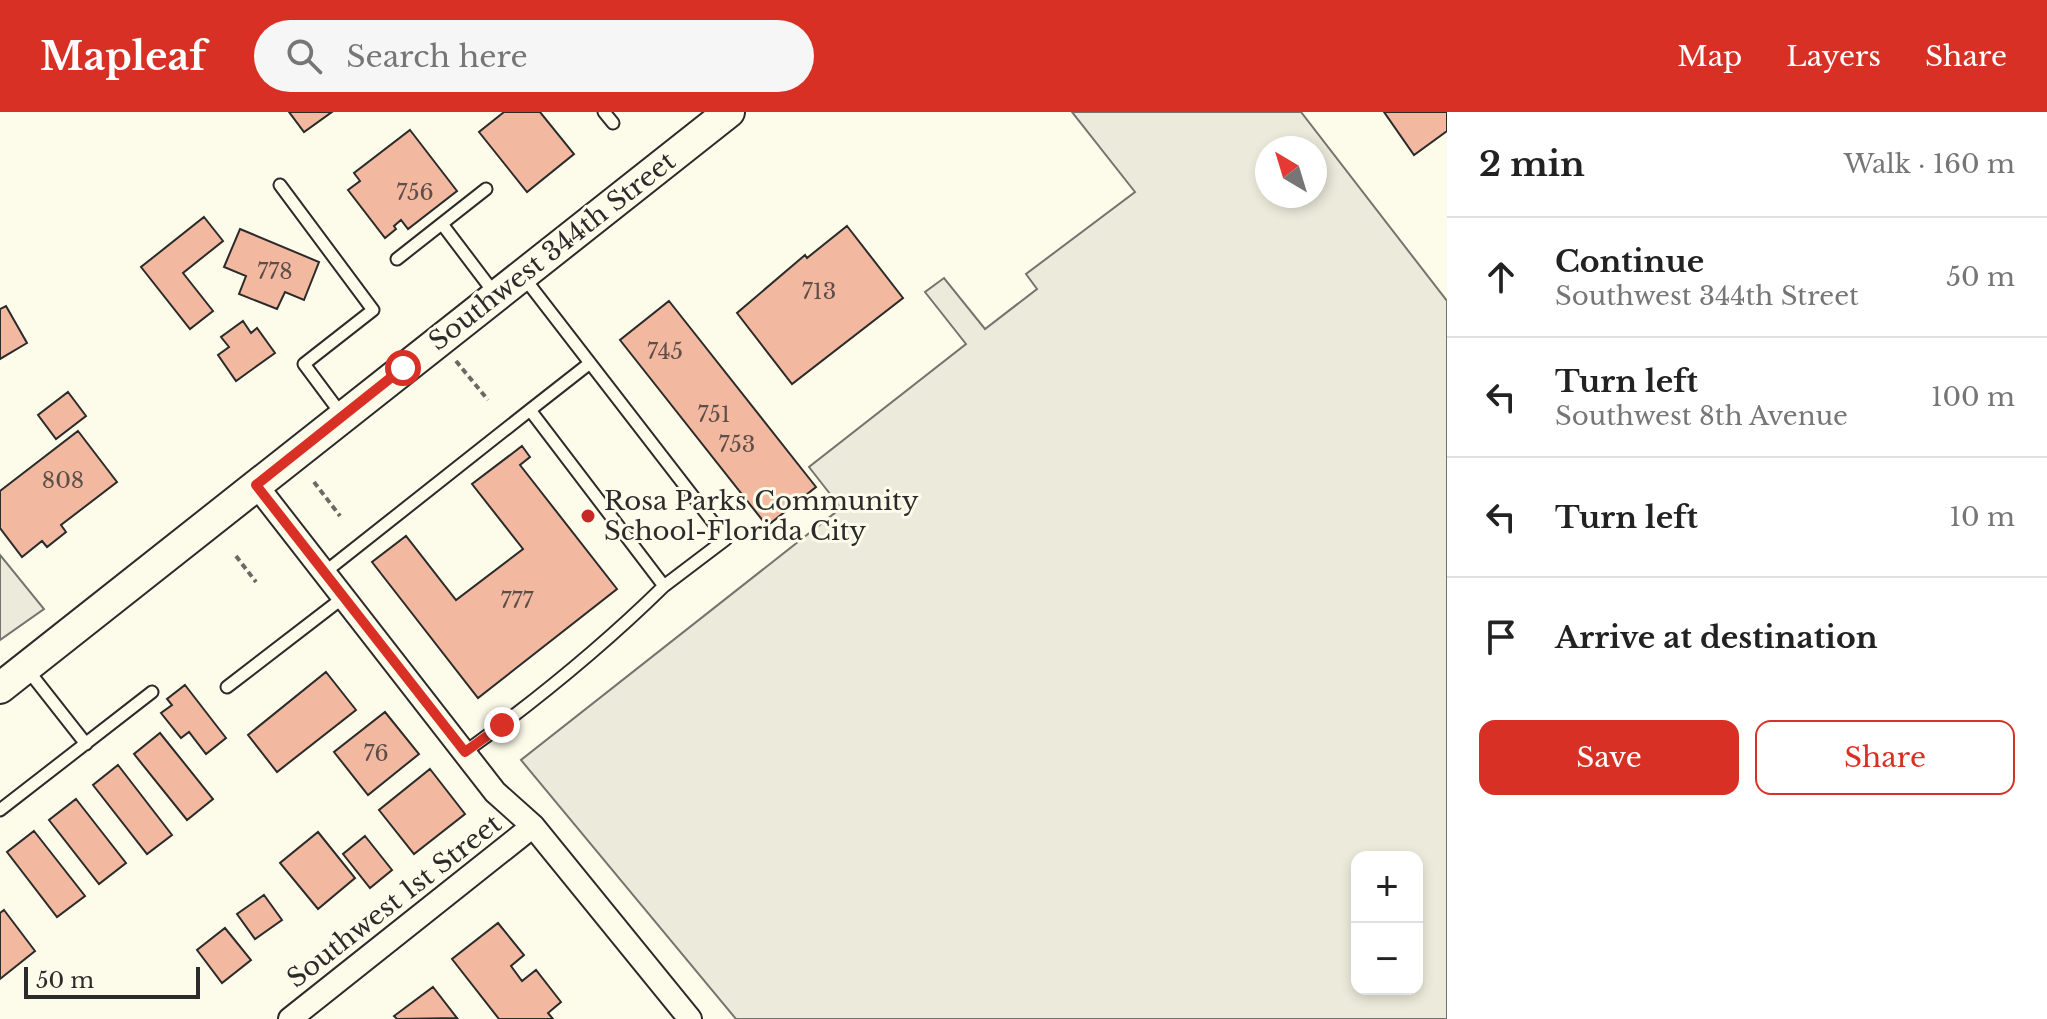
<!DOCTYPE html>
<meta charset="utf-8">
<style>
body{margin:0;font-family:"Libre Baskerville",serif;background:#f6f6f6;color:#222}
.controls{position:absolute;right:24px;bottom:24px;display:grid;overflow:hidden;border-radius:16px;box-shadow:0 4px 12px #0003}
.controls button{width:72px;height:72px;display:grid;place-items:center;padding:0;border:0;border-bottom:2px solid #e0e0e0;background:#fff;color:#222;font:40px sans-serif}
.compass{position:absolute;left:1255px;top:24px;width:72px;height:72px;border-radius:50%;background:#fff;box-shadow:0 4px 12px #0003;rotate:322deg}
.scale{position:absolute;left:24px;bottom:20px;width:176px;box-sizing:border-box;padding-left:8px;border:4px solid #2b2b2b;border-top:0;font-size:22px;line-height:28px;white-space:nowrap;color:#2b2b2b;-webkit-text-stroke:6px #fdfbea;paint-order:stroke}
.stop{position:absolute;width:24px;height:24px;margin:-18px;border:6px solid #d93025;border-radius:50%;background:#fff}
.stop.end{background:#d93025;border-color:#fff;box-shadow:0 2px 8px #0008}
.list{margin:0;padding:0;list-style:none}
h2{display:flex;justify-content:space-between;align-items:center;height:104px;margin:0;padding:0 32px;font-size:34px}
h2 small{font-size:26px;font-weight:400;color:#767676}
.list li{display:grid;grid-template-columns:52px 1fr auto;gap:24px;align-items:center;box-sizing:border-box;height:120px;padding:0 32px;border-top:2px solid #e0e0e0}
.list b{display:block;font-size:30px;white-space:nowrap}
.list p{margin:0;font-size:26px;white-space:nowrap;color:#767676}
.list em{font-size:26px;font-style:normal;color:#767676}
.actions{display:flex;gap:16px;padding:24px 32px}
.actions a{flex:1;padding:18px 0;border:2px solid #d93025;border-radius:16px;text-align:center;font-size:28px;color:#d93025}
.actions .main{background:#d93025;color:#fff}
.icon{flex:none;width:44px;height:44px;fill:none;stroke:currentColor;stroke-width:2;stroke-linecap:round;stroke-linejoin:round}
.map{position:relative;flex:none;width:1447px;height:907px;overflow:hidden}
header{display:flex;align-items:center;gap:48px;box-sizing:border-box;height:112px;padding:0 40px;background:#d93025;color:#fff}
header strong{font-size:38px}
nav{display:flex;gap:44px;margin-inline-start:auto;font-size:28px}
.search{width:560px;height:72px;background:#f6f6f6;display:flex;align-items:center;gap:20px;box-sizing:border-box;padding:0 28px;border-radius:44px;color:#767676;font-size:30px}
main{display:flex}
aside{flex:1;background:#fff}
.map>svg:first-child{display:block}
.green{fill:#ecebdb;stroke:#74746e;stroke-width:2;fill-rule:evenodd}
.parking{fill:#eceadb;stroke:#74746e;stroke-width:2}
.building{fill:#f2b8a0;stroke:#2b2b2b;stroke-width:2}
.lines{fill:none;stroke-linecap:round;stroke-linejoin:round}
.lane-casing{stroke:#2b2b2b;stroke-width:15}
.street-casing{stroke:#2b2b2b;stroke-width:26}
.secondary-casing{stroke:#2b2b2b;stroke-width:34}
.path{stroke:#6a6964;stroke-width:4;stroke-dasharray:6 4;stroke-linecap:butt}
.lane{stroke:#fdfbea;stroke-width:11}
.street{stroke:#fdfbea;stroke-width:22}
.secondary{stroke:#fdfbea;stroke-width:30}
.route{stroke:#d93025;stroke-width:10}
.poi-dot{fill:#c62828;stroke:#fdfbea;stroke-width:3}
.labels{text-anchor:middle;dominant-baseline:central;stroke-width:6;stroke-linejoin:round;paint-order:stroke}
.number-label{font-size:22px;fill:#5d4e48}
.street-label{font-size:26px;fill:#2b2b2b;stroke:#fdfbea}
.poi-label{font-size:26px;fill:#2b2b2b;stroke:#fdfbea;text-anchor:start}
</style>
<header>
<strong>Mapleaf</strong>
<div class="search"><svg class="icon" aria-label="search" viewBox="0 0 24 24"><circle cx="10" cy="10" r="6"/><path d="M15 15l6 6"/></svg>Search here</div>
<nav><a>Map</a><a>Layers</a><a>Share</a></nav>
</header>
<main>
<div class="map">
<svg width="1447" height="907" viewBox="0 0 1447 907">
<rect width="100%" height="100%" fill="#fdfbea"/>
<!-- green -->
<path class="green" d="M1072,0H1301L1447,189V907H736L521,648L841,396L809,355L966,232L925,180L944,166L985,217L1037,177L1026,162L1135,80ZM1267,36H1315V84H1267ZM1357,745H1417V877H1357Z"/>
<!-- parking -->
<path class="parking" d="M0,443L44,497L0,528Z"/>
<!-- building -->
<path class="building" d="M289,0H332L304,20Z
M504,0H540L574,42L527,80L479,20Z
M1384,0H1447V19L1414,43Z
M410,18L457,79L408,117L401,108L394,114L396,117L385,126L348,78L360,69L354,61Z
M204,105L223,129L183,161L213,199L190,217L141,155Z
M847,114L903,186L792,272L737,201L805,143L807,146Z
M240,117L319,150L304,188L285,180L277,197L239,182L246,164L224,155Z
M669,189L816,375L767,414L620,228Z
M6,194L27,231L0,247V197Z
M243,209L251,221L257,216L275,241L236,269L218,243L229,235L221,225Z
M68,280L86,304L56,327L38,303Z
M78,319L117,370L61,413L66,420L47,435L42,429L22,445L0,416V379Z
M522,334L530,345L520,353L617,477L478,586L372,450L406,424L456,488L523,437L472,372Z
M326,560L356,598L277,660L248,623Z
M185,573L226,626L206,642L189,620L181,626L161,601L172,593L167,587Z
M385,600L419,642L368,683L334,640Z
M160,621L213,687L187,708L134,642Z
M118,653L172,723L147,742L93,673Z
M430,657L465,702L414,742L379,698Z
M76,687L126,751L99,772L49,708Z
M34,719L85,784L57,805L7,740Z
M318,720L355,766L318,797L280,751Z
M365,724L392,758L370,776L343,742Z
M264,783L282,808L255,827L237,802Z
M4,798L35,839L0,867V801Z
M498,811L524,843L511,854L522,869L536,858L561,890L548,901L553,907H499L452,847Z
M225,816L251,848L222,871L197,838Z
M433,875L457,906L397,907L394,904Z"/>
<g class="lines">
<defs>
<path id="lane" d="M604,0L613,11
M280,73L373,198L304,252L342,303
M442,112L495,182
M397,147L486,77
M522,163L726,427L664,474L530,298L590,251
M325,460L530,298
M27,557L86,632
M227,575L344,485
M465,640C534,590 603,534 664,474
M0,698L152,580"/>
<path id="street" d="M256,373L495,680L533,714L690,907
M290,907L533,714"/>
<path id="secondary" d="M0,576L729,0"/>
</defs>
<!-- lane casing -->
<use href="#lane" class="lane-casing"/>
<!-- street casing -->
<use href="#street" class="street-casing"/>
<!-- secondary casing -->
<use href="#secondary" class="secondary-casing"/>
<!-- path -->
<path class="path" d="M456,249L488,288
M314,370L340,404
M236,444L256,470"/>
<!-- lane -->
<use href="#lane" class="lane"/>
<!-- street -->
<use href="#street" class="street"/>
<!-- secondary -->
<use href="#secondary" class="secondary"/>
</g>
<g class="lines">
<!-- route -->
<path class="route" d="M403,256L256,373L465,640L502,613"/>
</g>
<!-- markers -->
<circle class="poi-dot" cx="588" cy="404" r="8"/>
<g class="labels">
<!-- number labels -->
<g class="number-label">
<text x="415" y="80">756</text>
<text x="275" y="159">778</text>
<text x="819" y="179">713</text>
<text x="665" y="239">745</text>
<text x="714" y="302">751</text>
<text x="737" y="332">753</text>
<text x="63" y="368">808</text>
<text x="517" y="488">777</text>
<text x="376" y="641">76</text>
</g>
<!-- street labels -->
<g class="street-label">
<text transform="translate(552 139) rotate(-38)">Southwest 344th Street</text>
<text transform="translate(394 789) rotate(-38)">Southwest 1st Street</text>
</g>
<!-- poi labels -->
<g class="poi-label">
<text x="604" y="389">Rosa Parks Community<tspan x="604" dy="30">School-Florida City</tspan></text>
</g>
</g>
</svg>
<div class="controls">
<button>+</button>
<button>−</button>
</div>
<svg class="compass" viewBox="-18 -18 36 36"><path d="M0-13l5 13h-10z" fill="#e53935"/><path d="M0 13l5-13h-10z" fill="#767676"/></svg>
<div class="scale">50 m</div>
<div class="stop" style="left:403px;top:256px"></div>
<div class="stop end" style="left:502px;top:613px"></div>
</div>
<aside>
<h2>2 min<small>Walk · 160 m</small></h2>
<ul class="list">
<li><svg class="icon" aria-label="ahead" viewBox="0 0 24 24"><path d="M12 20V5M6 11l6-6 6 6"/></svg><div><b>Continue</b><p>Southwest 344th Street</p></div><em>50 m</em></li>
<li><svg class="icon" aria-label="left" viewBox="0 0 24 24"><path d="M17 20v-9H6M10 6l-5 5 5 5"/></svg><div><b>Turn left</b><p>Southwest 8th Avenue</p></div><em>100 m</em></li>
<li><svg class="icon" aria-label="left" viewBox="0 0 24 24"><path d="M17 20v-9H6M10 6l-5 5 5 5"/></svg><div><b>Turn left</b></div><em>10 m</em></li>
<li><svg class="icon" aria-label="arrive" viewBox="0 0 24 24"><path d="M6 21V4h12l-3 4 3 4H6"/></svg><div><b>Arrive at destination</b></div></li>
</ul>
<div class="actions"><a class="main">Save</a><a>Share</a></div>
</aside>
</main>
